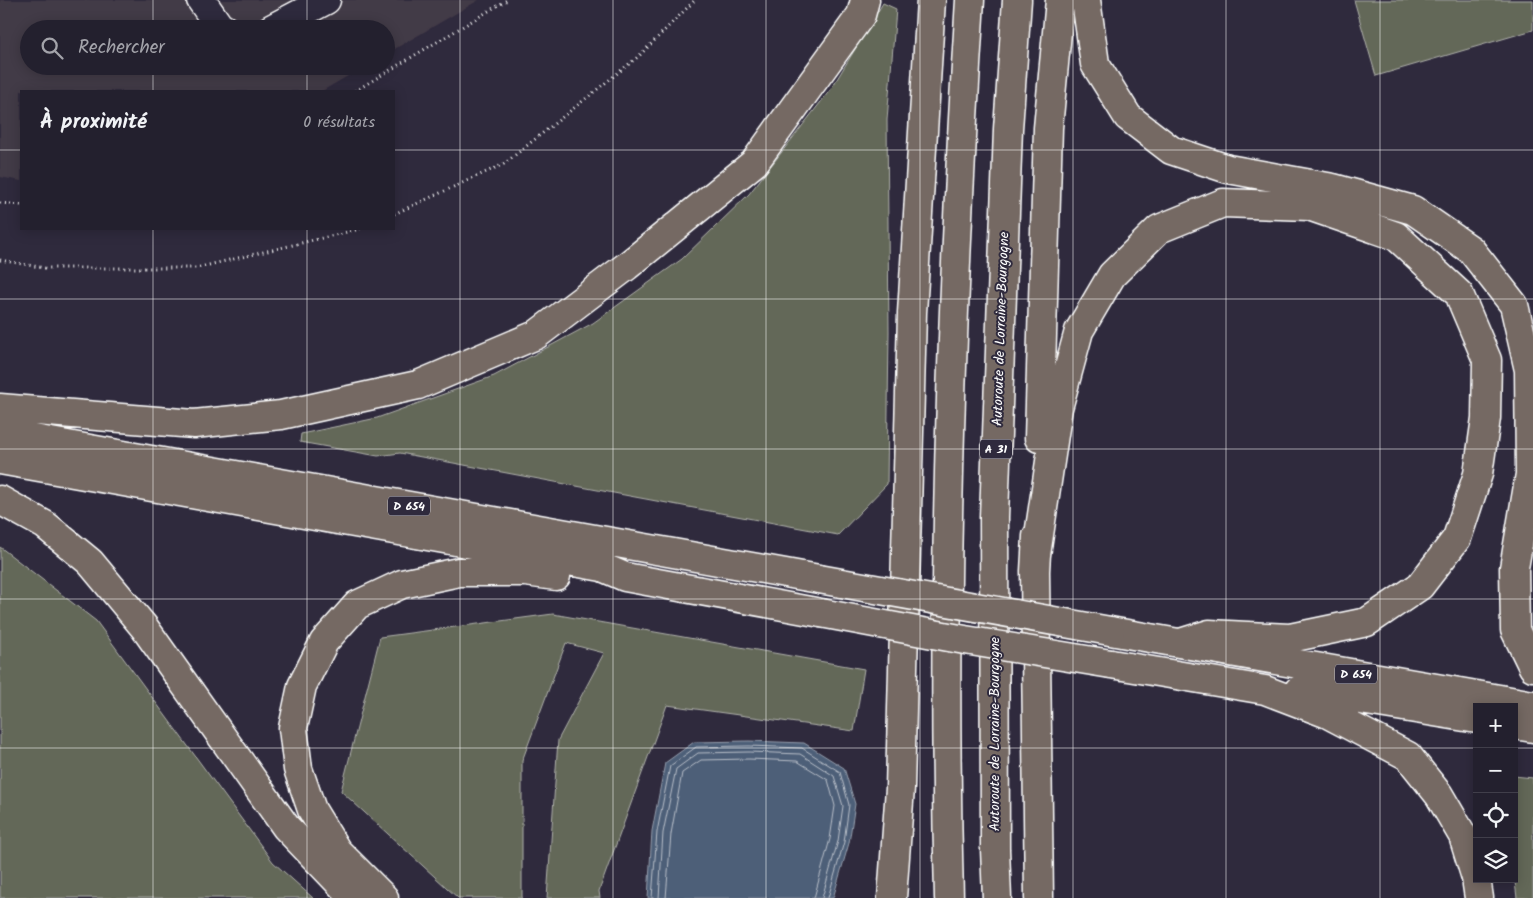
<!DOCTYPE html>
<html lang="fr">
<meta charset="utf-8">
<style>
body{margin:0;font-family:Kalam,sans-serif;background:#2f2d3a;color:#f1f3f6}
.controls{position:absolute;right:15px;bottom:15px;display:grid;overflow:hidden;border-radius:0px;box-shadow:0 2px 12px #0003}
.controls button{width:45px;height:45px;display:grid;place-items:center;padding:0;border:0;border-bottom:1px solid #403e4a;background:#23202e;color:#f1f3f6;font:25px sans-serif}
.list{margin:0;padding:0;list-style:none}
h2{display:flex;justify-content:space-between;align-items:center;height:65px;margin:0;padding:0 20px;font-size:21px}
h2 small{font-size:16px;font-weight:400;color:#a3a3aa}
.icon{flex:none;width:28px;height:28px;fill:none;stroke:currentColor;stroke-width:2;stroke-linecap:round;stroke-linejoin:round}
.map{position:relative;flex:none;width:1533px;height:898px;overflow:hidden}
.search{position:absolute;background:#23202e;box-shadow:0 2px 12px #0003;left:20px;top:20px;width:375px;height:55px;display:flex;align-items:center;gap:12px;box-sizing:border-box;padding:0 18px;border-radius:28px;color:#a3a3aa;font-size:19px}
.panel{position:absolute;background:#23202e;box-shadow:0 2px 12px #0003;left:20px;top:90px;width:375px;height:140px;border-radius:0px}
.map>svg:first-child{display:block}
.built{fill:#433a47}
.green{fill:#636759;stroke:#b1b3ac}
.water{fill:#4e5f78;stroke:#959fae}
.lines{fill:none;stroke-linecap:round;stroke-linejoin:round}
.shore{stroke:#b8bfc9;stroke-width:1}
.minor-casing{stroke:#fff;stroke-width:31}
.highway-casing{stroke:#fff;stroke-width:31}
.path{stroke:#fff;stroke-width:3;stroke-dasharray:1 4;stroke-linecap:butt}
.minor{stroke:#2f2a3d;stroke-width:28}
.highway{stroke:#756964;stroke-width:28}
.highway-bridge-casing{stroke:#fff;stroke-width:31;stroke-linecap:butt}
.highway-bridge{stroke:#756964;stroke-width:28}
.grid{fill:none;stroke:#fff;stroke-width:1;stroke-opacity:0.55}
.labels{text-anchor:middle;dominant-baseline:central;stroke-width:4;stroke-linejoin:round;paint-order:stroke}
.shield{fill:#2f2a3d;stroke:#c1bfc5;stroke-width:1}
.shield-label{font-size:12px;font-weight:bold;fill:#fff}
.street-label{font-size:14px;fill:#fff;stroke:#2f2a3d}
</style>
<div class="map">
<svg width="1533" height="898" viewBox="0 0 1533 898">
<rect width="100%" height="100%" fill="#2f2a3d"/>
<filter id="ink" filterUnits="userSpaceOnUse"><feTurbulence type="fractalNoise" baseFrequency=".02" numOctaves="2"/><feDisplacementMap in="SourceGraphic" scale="10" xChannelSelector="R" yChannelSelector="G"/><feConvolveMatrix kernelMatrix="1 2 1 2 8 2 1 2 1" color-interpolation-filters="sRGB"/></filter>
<g filter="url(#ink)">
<!-- built -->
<path class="built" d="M0,0H479L386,54V29H29V66H365L322,91H21V181L0,177Z"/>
<!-- green -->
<path class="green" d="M1354,0H1533V30L1376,76Z
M883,3L896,9L887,120L889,332L887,484L838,535L400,453L378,456L300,442L301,434L377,418L494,376L593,323L682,259L749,194L831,89Z
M0,547L96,621L273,862L313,898H0Z
M553,614L864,669L854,731L667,705L599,891L600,898H547L558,740L604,653L566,643L522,761V898H458L341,791L380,637Z
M1514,776L1533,778V898H1517L1514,874Z"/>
<!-- water -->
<path class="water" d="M749,741L804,743L844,768L855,804L849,843L833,898H648L652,831L665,763L694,742Z"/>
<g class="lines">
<!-- shore -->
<path class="shore" d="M652,898L657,832L670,766L696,747L749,746L802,748L840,772L849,805L844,842L828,898
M659,898L663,833L676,769L698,753L749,752L800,754L834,776L843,806L838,841L822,898
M666,898L671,834L682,773L701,760L749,759L797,761L828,780L835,806L830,839L814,898"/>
<defs>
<path id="minor" d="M201,0L219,26L224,29
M271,29L326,0"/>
<path id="highway" d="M1086,0L1095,64L1128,117L1171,150L1228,169L1333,188L1413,210L1471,250L1514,305L1529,370L1530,474L1514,568L1515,630L1533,667
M0,408L194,424L281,415L418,385L536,335L627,266L754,163L861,15L865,0
M0,433L819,579
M1039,438L1048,128L1060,0
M0,460L602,567L625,577L821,613
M0,500L45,525L90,562L144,627L286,827L354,898
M1037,536L1035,571L1039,898
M1036,555L1058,408L1079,331L1112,275L1159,229L1223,203L1309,206L1396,236L1459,294L1487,360L1486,418L1478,474L1457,538L1420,586L1367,622L1290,638L1209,634L1180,643
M1110,631L1533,705
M1111,664L1265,690L1328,714L1408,756L1439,795L1463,836L1476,878L1479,898
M1299,690L1477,719
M1514,725L1533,728
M384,898L337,851L312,810L298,769L293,728L302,686L324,642L357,605L402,584L459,572H525L556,576
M892,898L900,788L912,313L931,0
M949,898C941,599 951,299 970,0
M997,898L995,849L994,517L1008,129L1017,0"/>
</defs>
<!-- minor casing -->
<use href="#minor" class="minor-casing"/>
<!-- highway casing -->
<use href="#highway" class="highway-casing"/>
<!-- path -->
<path class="path" d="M355,91L507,0
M0,203L21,205
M394,214L504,164L639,56L695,0
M0,260L45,268H196L360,229"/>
<!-- minor -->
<use href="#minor" class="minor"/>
<!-- highway -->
<use href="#highway" class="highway"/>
<defs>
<path id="highway-bridge" d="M819,579L1110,631
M821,613L965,640L1111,664"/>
</defs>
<!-- highway-bridge casing -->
<use href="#highway-bridge" class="highway-bridge-casing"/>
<!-- highway-bridge -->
<use href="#highway-bridge" class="highway-bridge"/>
</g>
</g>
<!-- grid -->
<path class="grid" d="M153,0V29M307,0V29M460,0V898M613,0V898M766,0V898M920,0V898M1073,0V898M1226,0V898M1380,0V898M153,66V91M307,66V91M0,150H21M394,150H1533M153,229V898M307,229V898M0,299H1533M0,449H1533M0,599H1533M0,748H1477M1514,748H1533"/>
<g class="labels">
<!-- shield labels -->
<g class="shield">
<rect x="980" y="439.5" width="32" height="19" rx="4"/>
<rect x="388" y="496.5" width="42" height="19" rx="4"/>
<rect x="1335" y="664.5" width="42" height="19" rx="4"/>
</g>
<g class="shield-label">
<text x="996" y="449">A 31</text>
<text x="409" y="506">D 654</text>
<text x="1356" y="674">D 654</text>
</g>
<!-- street labels -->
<g class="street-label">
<text transform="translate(1001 329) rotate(-88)">Autoroute de Lorraine-Bourgogne</text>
<text transform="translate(995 734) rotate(-90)">Autoroute de Lorraine-Bourgogne</text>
</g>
</g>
</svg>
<div class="controls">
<button>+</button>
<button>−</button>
<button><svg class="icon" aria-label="locate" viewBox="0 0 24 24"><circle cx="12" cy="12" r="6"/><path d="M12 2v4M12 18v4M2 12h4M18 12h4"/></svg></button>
<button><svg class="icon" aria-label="layers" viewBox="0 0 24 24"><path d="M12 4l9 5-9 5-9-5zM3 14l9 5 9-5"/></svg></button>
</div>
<div class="search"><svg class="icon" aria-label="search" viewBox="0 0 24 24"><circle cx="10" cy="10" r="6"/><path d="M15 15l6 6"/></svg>Rechercher</div>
<section class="panel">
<h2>À proximité<small>0 résultats</small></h2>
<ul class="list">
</ul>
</section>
</div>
